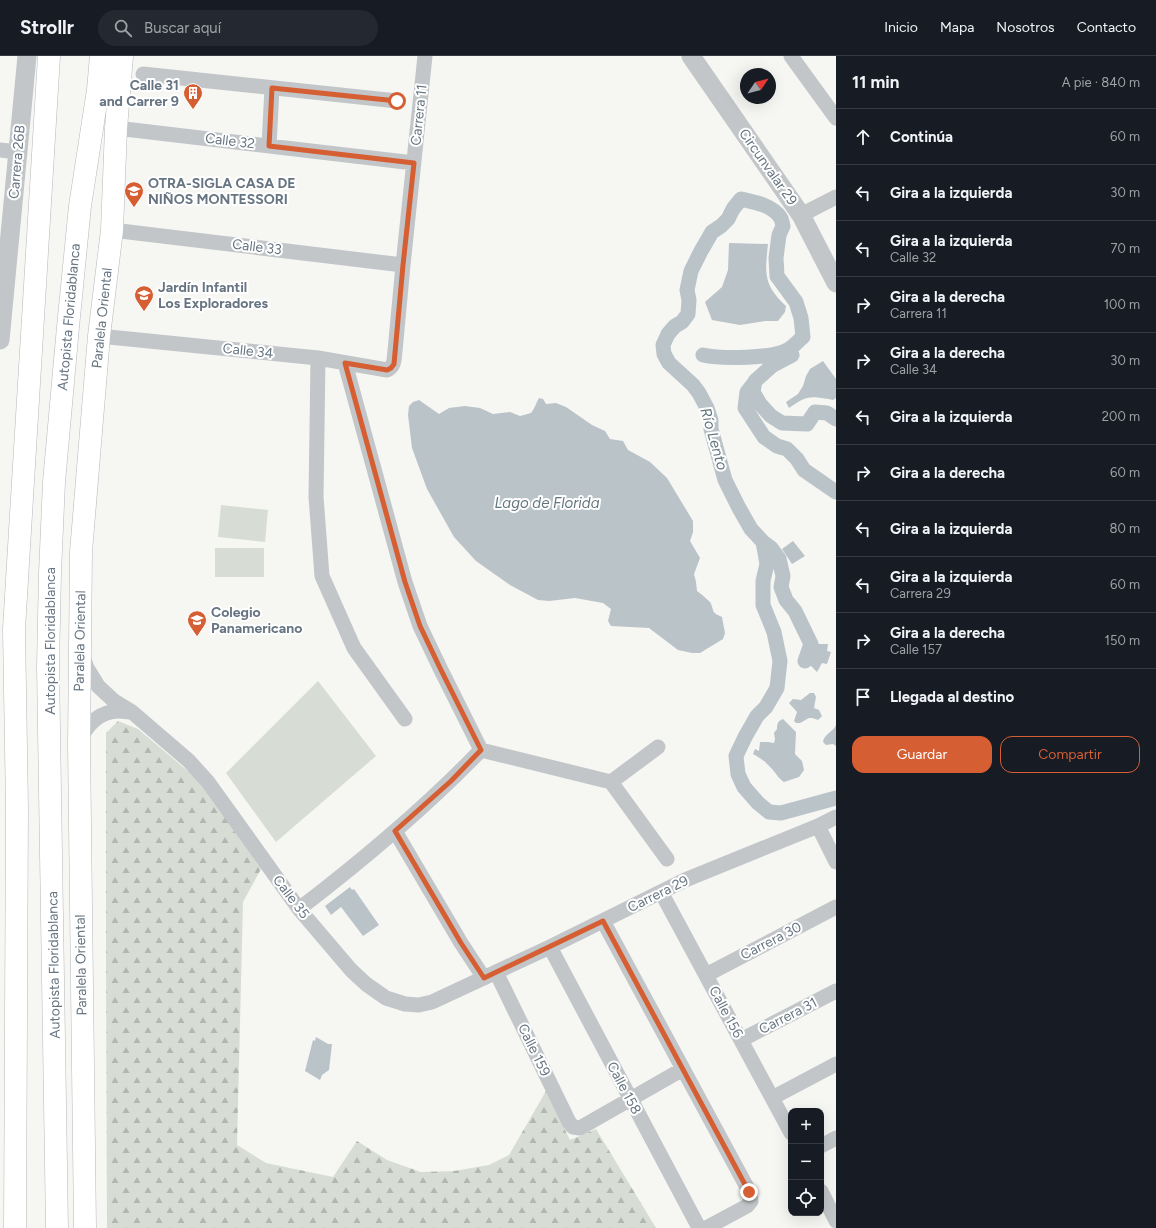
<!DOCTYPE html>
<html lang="es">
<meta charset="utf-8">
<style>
body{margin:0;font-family:Figtree,sans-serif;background:#242831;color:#f1f3f6}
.controls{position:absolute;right:12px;bottom:12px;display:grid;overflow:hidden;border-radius:8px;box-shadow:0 4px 16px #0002}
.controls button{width:36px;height:36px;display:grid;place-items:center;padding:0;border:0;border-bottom:1px solid #363941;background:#171b24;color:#f1f3f6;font:20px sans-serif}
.compass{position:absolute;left:740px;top:12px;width:36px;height:36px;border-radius:50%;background:#171b24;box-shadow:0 4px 16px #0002;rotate:55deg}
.stop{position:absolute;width:12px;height:12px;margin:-9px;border:3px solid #d65e33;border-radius:50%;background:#fff}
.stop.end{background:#d65e33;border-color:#fff;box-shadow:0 1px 4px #0008}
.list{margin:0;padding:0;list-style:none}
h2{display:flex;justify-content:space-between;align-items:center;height:52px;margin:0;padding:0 16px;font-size:17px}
h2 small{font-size:13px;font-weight:400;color:#9ea1a6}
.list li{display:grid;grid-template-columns:26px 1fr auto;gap:12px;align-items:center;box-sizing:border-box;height:56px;padding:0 16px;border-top:1px solid #363941}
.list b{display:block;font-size:15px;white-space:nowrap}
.list p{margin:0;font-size:13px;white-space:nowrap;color:#9ea1a6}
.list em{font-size:13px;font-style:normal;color:#9ea1a6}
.actions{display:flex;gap:8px;padding:12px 16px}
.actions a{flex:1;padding:9px 0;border:1px solid #d65e33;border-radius:12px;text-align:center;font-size:14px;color:#d65e33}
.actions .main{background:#d65e33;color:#fff}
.icon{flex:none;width:22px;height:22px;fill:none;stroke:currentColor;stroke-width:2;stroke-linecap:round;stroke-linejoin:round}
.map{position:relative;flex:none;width:836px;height:1172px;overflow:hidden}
header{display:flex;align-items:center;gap:24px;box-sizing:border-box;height:56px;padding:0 20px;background:#171b24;border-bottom:1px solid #363941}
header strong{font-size:19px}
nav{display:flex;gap:22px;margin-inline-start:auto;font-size:14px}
.search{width:280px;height:36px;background:#242831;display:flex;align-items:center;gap:10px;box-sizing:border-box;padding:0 14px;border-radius:22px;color:#9ea1a6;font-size:15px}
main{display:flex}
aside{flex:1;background:#171b24}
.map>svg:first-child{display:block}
.green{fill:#d7ddd4}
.forest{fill:url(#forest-firs)}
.water{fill:#bac3c8}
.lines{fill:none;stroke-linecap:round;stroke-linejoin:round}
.canal{stroke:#bac3c8;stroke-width:15}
.trunk-casing{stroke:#b5b8bb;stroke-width:23}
.minor{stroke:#c2c6c9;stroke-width:15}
.tertiary{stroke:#c2c6c9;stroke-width:19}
.trunk{stroke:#fff;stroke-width:22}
.route{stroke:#d65e33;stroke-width:5}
.labels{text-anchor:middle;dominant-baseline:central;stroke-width:4;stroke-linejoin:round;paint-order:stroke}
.poi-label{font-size:14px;font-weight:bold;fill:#677582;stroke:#fff;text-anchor:start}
.street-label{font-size:14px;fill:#677582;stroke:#fff}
.water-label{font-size:15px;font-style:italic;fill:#63767e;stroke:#fff}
</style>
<header>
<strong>Strollr</strong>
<div class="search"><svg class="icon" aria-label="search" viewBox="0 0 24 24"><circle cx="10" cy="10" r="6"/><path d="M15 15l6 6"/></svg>Buscar aquí</div>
<nav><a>Inicio</a><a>Mapa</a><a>Nosotros</a><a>Contacto</a></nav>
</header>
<main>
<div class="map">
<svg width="836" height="1172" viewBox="0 0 836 1172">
<defs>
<pattern id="forest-firs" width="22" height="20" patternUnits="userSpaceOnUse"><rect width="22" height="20" fill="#d7ddd4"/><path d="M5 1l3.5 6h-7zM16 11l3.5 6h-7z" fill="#b2b8b1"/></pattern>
</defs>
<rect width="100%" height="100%" fill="#f6f6f3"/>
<!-- green -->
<path class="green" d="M221,449L268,454L265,486L218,481Z
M215,492H264V521H215Z
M318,625L376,700L276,786L226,717Z"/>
<!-- forest -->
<path class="forest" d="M118,665L138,673L201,726L261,813L243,846L237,1089L266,1107L333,1121L357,1085L387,1104L421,1116L454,1115L489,1109L509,1099L546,1035L570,1084L596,1073L656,1172H107L106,898V677Z"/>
<!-- water -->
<path class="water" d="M729,187L768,188C765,217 763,229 786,250L785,256L778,265H765L740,269L712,264L705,246L722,231L728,214Z
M823,305L836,323V342L833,344C810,340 808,339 789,352L786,346L798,338L803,330L806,320L810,313Z
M539,342L543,343L546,348L556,347L566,351L592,369L605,375L610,383L623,385L628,394L650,406L667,422L693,465V476L690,485L700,502L694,518L696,526L697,535C700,537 708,544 710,546C715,555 710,556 722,561L725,577L723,583L700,597H692L678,594L649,572L611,570L608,565L611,553L603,547L575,542L549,545L538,544L510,529L476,505L454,481L427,433L412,392L408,359L409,350L413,346L419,344L439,358L449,352L465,350L480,352L493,358L510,356L520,360L531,357C535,352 536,347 539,342Z
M793,485L805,500L792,508L782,493Z
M817,588H828L827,595L831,596L827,608L822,607L817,616C808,607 805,605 809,592Z
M810,637H814L816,641L814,652L819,654L822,660L818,664C807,660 809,663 800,667H796L794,665L797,656L789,647L793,643L801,644Z
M783,663L796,676L795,698L802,705L804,714L799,721L784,726C778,722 776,717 771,712C766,706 759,701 753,698L755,693L759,695L760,686H768L774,687L775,683L774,677L777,673C777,667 778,665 783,663Z
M836,669V690L833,688L826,689L823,686C824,678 833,676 836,669Z
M350,831L352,834L354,833L379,869L363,880L341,851L331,859L325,850Z
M316,981L328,988H332L329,1014L322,1019L320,1024L305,1015L313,984L315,985Z"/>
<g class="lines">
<!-- canal -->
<path class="canal" d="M703,299C721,303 773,303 789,293C794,290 798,285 803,281L801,262L796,246L777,220L776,202L779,179L783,170C782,167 782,163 780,161C772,149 754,146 741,143L733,153L728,163L721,170L712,176L701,195L691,215L687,234L689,244L688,258L682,266L675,270L668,278L663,289L664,298L669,307L693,329L699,337L707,352L711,364V373L725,424L739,452L751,473L763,486L771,492L779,503L783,520L781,531L786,544L795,555L811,588L805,605
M792,299L773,309L755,325L753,336L760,348L771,360L782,367L807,368L815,356L827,357L836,363
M754,327L747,336L745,352L764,381L777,390L787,393L797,403L804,414L836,436
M763,486L767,508L763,525V549L774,576L780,605L777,632L766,651L757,660L745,681L736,700L738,718L744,731L758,747L769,756L781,757L836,742"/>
<defs>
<path id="trunk" d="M15,1172L17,752L14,573L49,0
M57,1172L48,610L50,517L54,426L68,271L80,150L98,34L101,0
M85,1172L79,688L81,496L99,280L112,174L116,72L122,0"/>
</defs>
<!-- trunk casing -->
<use href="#trunk" class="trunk-casing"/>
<!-- minor -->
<path class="minor" d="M791,0L836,62
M143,18L397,45
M116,72L414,107
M269,90L272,32
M0,94L18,96
M801,159L836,141
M112,174L403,209
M99,280L318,302L387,314C395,310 394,303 395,295L403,209L425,0
M318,302L316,441L322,520L354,592L405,663
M345,307L405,526L420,570L440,612L481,694L611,726L667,803
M83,601L87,612L98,630L114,645L132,656L189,705L208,726L299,853L351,914L366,928L386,942L405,948L419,949L432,946L550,891L685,824L818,770L836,761
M80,685C86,669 100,655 119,655C123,655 128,656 132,656
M611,726L658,691
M818,770L836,806
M395,775L461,887L484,922
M661,836L791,1077
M299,853C363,804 425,752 481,694
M603,865L749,1135L751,1145L747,1150L706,1172
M550,891L697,1168L700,1172
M496,916L569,1066L573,1071L580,1072L683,1013
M706,919L836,851
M741,984L836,935
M772,1042L836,1008
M821,1090L836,1082
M821,1135L836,1165"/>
<!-- tertiary -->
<path class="tertiary" d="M691,0L801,159L836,227
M0,284L27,0"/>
<!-- trunk -->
<use href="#trunk" class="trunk"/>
</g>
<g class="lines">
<!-- route -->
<path class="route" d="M397,45L272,32L269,90L414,107L403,209L394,308L391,312L387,314L345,307L405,526L420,570L440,612L481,694L451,725L395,775L461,887L484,922L603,865L749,1136"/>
</g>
<!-- icons -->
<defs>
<symbol id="building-pin" viewBox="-11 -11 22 30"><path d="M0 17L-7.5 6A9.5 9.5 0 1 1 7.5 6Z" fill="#d65e33" stroke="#fff"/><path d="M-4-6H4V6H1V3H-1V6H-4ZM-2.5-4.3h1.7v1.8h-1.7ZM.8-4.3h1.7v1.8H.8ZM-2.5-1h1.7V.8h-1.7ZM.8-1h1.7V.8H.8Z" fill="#fff"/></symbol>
<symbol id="school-pin" viewBox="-11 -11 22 30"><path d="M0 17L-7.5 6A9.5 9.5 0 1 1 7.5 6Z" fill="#d65e33" stroke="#fff"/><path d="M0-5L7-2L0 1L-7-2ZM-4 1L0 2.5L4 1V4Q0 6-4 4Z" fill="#fff"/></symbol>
</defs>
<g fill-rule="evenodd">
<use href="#building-pin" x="182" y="26" width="22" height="30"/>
<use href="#school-pin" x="123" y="124" width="22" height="30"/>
<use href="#school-pin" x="133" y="228" width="22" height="30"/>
<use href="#school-pin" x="186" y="553" width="22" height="30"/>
</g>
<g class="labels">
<!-- poi labels -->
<g class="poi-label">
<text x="179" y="29" text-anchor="end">Calle 31<tspan x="179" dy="16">and Carrer 9</tspan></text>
<text x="148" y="127">OTRA-SIGLA CASA DE<tspan x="148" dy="16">NIÑOS MONTESSORI</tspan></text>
<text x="158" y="231">Jardín Infantil<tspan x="158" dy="16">Los Exploradores</tspan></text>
<text x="211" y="556">Colegio<tspan x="211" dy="16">Panamericano</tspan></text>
</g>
<!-- street labels -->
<g class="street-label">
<text transform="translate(419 59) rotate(-84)">Carrera 11</text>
<text transform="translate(230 85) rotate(7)">Calle 32</text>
<text transform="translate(17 106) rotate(-85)">Carrera 26B</text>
<text transform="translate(768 111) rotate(55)">Circunvalar 29</text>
<text transform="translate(257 191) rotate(7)">Calle 33</text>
<text transform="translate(69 261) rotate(-85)">Autopista Floridablanca</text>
<text transform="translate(102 262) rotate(-84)">Paralela Oriental</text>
<text transform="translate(248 295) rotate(6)">Calle 34</text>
<text transform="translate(50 585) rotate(-90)">Autopista Floridablanca</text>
<text transform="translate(80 585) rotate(-89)">Paralela Oriental</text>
<text transform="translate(658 838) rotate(-26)">Carrera 29</text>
<text transform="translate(291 841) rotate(53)">Calle 35</text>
<text transform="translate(771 885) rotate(-27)">Carrera 30</text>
<text transform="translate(54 909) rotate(-91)">Autopista Floridablanca</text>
<text transform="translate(81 909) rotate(-91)">Paralela Oriental</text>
<text transform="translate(726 956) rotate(62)">Calle 156</text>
<text transform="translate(788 960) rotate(-27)">Carrera 31</text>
<text transform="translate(534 994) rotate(64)">Calle 159</text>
<text transform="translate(624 1032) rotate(62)">Calle 158</text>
</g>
<!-- water labels -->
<g class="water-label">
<text transform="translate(714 383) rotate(74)">Río Lento</text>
<text x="547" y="447">Lago de Florida</text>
</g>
</g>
</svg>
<div class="controls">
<button>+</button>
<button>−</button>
<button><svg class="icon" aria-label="locate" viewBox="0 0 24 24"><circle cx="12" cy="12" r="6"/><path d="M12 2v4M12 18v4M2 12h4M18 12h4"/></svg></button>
</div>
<svg class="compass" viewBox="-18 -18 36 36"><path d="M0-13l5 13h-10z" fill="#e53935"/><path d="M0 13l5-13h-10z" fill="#9ea1a6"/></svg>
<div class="stop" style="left:397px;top:45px"></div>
<div class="stop end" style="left:749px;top:1136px"></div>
</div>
<aside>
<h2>11 min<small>A pie · 840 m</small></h2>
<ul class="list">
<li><svg class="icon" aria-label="ahead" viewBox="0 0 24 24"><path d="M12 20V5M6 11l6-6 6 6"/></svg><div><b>Continúa</b></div><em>60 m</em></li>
<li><svg class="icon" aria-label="left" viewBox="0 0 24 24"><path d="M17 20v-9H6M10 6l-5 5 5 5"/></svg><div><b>Gira a la izquierda</b></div><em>30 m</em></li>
<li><svg class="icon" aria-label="left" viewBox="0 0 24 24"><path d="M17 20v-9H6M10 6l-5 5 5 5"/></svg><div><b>Gira a la izquierda</b><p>Calle 32</p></div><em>70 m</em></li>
<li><svg class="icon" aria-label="right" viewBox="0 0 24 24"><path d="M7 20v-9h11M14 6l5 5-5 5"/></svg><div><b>Gira a la derecha</b><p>Carrera 11</p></div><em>100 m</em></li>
<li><svg class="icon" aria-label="right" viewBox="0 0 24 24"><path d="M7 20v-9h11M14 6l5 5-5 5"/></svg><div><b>Gira a la derecha</b><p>Calle 34</p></div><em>30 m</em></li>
<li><svg class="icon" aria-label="left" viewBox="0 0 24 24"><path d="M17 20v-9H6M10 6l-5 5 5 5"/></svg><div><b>Gira a la izquierda</b></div><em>200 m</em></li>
<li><svg class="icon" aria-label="right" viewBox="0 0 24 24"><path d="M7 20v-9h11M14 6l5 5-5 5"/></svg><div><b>Gira a la derecha</b></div><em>60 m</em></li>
<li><svg class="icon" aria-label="left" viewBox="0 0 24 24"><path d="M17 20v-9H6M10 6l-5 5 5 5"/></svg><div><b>Gira a la izquierda</b></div><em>80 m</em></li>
<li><svg class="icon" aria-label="left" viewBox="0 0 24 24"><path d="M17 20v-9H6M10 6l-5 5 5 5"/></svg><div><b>Gira a la izquierda</b><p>Carrera 29</p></div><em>60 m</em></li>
<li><svg class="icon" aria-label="right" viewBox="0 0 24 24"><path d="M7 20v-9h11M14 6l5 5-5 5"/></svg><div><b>Gira a la derecha</b><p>Calle 157</p></div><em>150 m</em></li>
<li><svg class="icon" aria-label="arrive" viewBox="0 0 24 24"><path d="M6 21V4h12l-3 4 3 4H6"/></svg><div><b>Llegada al destino</b></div></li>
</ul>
<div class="actions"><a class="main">Guardar</a><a>Compartir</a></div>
</aside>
</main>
